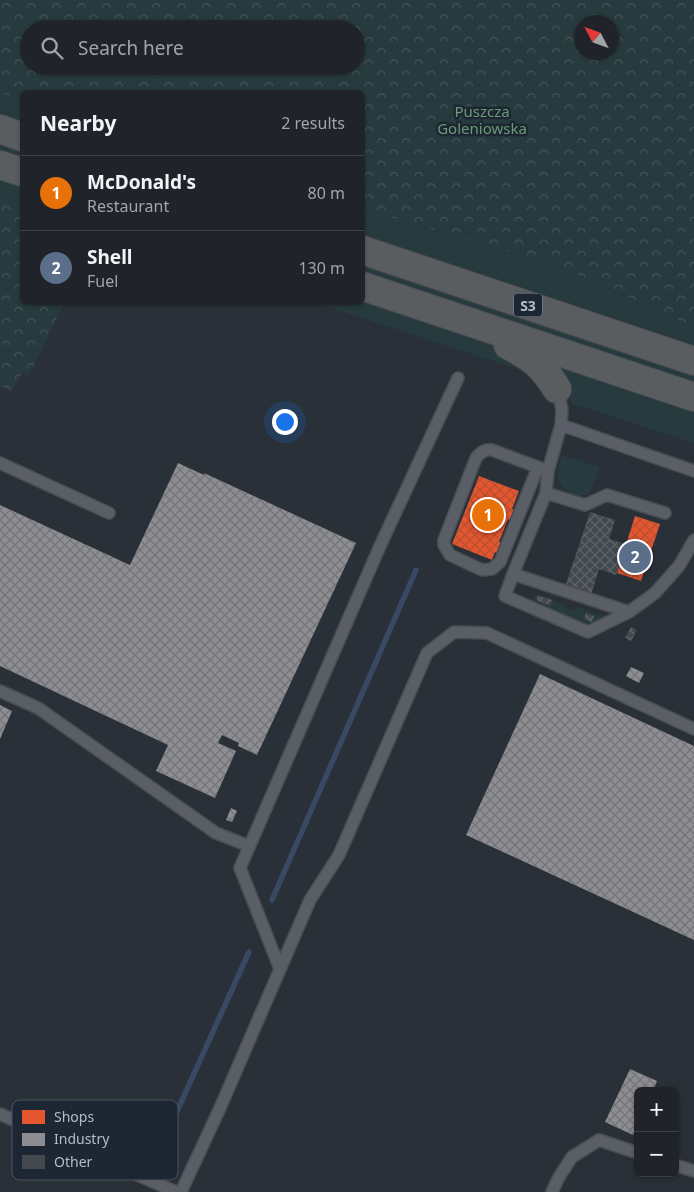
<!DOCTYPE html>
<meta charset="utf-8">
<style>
body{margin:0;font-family:"Noto Sans",sans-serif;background:#2d3036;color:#f1f3f6}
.controls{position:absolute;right:15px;bottom:15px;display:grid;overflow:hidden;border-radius:8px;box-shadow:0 1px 4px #0004}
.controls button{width:45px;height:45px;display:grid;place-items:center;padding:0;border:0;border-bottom:1px solid #3d4147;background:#20242a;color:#f1f3f6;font:25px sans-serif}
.compass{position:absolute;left:574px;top:15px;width:45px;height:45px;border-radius:50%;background:#20242a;box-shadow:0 1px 4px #0004;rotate:311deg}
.you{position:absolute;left:284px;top:421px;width:18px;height:18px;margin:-12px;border:4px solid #fff;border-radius:50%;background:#1a73e8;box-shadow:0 0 0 8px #1a73e833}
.badge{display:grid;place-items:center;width:32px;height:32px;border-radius:50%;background:#d93025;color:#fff;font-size:16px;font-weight:700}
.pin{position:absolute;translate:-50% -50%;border:2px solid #fff;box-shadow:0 1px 5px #0006}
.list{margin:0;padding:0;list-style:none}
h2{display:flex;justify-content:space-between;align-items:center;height:65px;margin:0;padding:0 20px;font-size:21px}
h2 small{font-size:16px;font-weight:400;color:#a2a4a8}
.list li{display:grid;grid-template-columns:32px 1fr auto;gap:15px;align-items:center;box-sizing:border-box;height:75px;padding:0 20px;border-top:1px solid #3d4147}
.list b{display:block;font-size:19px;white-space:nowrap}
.list p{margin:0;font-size:16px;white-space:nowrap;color:#a2a4a8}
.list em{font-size:16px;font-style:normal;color:#a2a4a8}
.icon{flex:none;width:28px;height:28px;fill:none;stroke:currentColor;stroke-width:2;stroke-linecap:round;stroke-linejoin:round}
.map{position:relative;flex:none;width:694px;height:1192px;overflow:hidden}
.search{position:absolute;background:#20242a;box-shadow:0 1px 4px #0004;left:20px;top:20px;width:345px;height:55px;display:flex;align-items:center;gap:12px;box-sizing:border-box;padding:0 18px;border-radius:28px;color:#a2a4a8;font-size:19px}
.panel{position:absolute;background:#20242a;box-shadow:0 1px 4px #0004;left:20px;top:90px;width:345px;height:215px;border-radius:8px}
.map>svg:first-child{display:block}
.grass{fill:#273a3e}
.forest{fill:url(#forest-crowns);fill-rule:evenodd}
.shops{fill:url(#shops-cross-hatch)}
.industry{fill:url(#industry-cross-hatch)}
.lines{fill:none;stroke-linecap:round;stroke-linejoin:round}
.stream{stroke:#384963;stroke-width:5.5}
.building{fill:url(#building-cross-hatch)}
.service-casing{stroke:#484c53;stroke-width:14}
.motorway-casing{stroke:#474c53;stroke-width:30}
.service{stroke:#5a5e66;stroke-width:11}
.motorway{stroke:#5a5d60;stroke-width:28}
.labels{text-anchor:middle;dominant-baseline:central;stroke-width:5;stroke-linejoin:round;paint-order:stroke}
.shield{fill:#1d2633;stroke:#878f9c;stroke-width:1}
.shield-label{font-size:14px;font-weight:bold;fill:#b4bcc9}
.park-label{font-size:15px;fill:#6b9a76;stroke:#1d2633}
.key{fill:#1d2633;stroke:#4a5360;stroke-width:1}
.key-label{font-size:14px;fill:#b4bcc9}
</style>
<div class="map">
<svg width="694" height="1192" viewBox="0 0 694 1192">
<defs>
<pattern id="forest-crowns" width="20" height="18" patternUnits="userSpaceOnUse" patternTransform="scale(1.25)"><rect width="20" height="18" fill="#273a3e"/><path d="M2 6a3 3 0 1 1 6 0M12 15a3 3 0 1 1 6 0" fill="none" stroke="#445559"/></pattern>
<pattern id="shops-cross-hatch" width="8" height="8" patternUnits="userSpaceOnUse" patternTransform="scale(1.25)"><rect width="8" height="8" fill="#e4572e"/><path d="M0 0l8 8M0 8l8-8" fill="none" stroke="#b84f32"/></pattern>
<pattern id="industry-cross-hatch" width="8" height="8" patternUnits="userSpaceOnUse" patternTransform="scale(1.25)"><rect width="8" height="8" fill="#8d8d92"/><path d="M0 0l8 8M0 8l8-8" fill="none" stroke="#737478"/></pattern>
<pattern id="building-cross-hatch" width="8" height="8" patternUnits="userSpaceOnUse" patternTransform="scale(1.25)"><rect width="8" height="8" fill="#444950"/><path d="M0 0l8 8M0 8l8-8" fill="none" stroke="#5d6168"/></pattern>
</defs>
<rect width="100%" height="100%" fill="#2a3038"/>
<!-- grass -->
<path class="grass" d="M0,92L22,100V205L0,197Z
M363,209L557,266L694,327V443L571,403L567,385L316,303L362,302Z
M562,455L600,467L590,493L580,497C568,495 556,484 558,471C558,465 561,460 562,455Z
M536,595L538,596L536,600L550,606L552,600L567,606L566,608L574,611L576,607L609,618L592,624L582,623L534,601L533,598Z"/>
<!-- forest -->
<path class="forest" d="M0,0H694V327L557,266L363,209L362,92H22V100L0,92ZM582,22H612V52H582ZM29,29H356V66H29Z
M0,197L22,205V302L64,303L29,376L22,373L12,391L0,386Z"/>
<!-- shops -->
<path class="shops" d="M479,476L519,491L512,509L514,510L510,520L508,519L499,542L502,543L497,553L495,552L492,560L452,544Z
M635,516L660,524L641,581L617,573Z"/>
<!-- industry -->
<path class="industry" d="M178,463L204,475V473L356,543L257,755L238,746L239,743L222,735L218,743L236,751L215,798L156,771L168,745L0,666V505L130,565Z
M631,667L644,673L639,683L626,676Z
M540,674L694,746V940L466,835Z
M0,705L12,711L0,739Z
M231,808L237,811L232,822L226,820Z
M630,1069L657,1081L653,1091H638V1124L633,1135L605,1122Z"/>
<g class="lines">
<!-- stream -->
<path class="stream" d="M272,900L416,570
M155,1160L249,952"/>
</g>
<!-- building -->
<path class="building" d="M590,512L615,520L609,539L626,544L616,575L599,569L591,595L565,587Z
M538,595L552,600L550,606L536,600Z
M586,613L594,616L592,622L584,619Z
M631,627L637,630L631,641L625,638Z"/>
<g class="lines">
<defs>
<path id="service" d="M557,389L562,409L561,425L548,471L546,493L513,574L629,612L655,593L679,566L694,540
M561,425L694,471
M0,463L109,513
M538,467L500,562L492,569L482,570L450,555L444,545V540L476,458C481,452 485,449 492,450L548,471
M546,493L585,505L607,495L665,513
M513,574L505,596L588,632L629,612
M0,691L38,708L216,833L249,846
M280,969L240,868L380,546L458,378
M0,1114L176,1192
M675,1165L694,1171
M181,1192L220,1108L310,900L339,855L427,653L454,632L487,633L694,729
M552,1192L559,1177L572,1157L599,1140L638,1153"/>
<path id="motorway" d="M0,129L22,137
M0,165L22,172
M362,250L694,361
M362,286L694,397
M508,345C533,358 542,365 557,389"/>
</defs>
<!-- service casing -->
<use href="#service" class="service-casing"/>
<!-- motorway casing -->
<use href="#motorway" class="motorway-casing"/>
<!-- service -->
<use href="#service" class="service"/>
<!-- motorway -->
<use href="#motorway" class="motorway"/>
</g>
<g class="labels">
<!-- shield labels -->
<rect class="shield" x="514" y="293.5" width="28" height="23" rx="4"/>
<g class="shield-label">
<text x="528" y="305">S3</text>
</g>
<!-- park labels -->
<g class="park-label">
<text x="482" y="111">Puszcza<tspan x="482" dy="17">Goleniowska</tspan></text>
</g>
</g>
<!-- legend -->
<rect x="12" y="1100" width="166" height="80" rx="8" class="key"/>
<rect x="22" y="1110" width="23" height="14" fill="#e4572e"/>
<rect x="22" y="1133" width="23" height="13" fill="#8d8d92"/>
<rect x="22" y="1155" width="23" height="14" fill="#444950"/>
<g class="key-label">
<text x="54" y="1122">Shops</text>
<text x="54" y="1144">Industry</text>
<text x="54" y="1167">Other</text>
</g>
</svg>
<div class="controls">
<button>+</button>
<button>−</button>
</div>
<svg class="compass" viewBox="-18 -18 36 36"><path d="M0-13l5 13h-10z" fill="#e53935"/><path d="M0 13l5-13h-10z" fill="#a2a4a8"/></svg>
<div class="you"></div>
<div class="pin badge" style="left:488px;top:515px;background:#e8710a">1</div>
<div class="pin badge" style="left:635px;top:557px;background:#5c6f8a">2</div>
<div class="search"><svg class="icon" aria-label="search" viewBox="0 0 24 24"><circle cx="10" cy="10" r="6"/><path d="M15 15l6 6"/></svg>Search here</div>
<section class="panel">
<h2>Nearby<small>2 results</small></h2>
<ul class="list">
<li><span class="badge" style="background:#e8710a">1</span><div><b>McDonald's</b><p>Restaurant</p></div><em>80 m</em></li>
<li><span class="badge" style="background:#5c6f8a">2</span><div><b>Shell</b><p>Fuel</p></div><em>130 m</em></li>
</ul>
</section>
</div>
